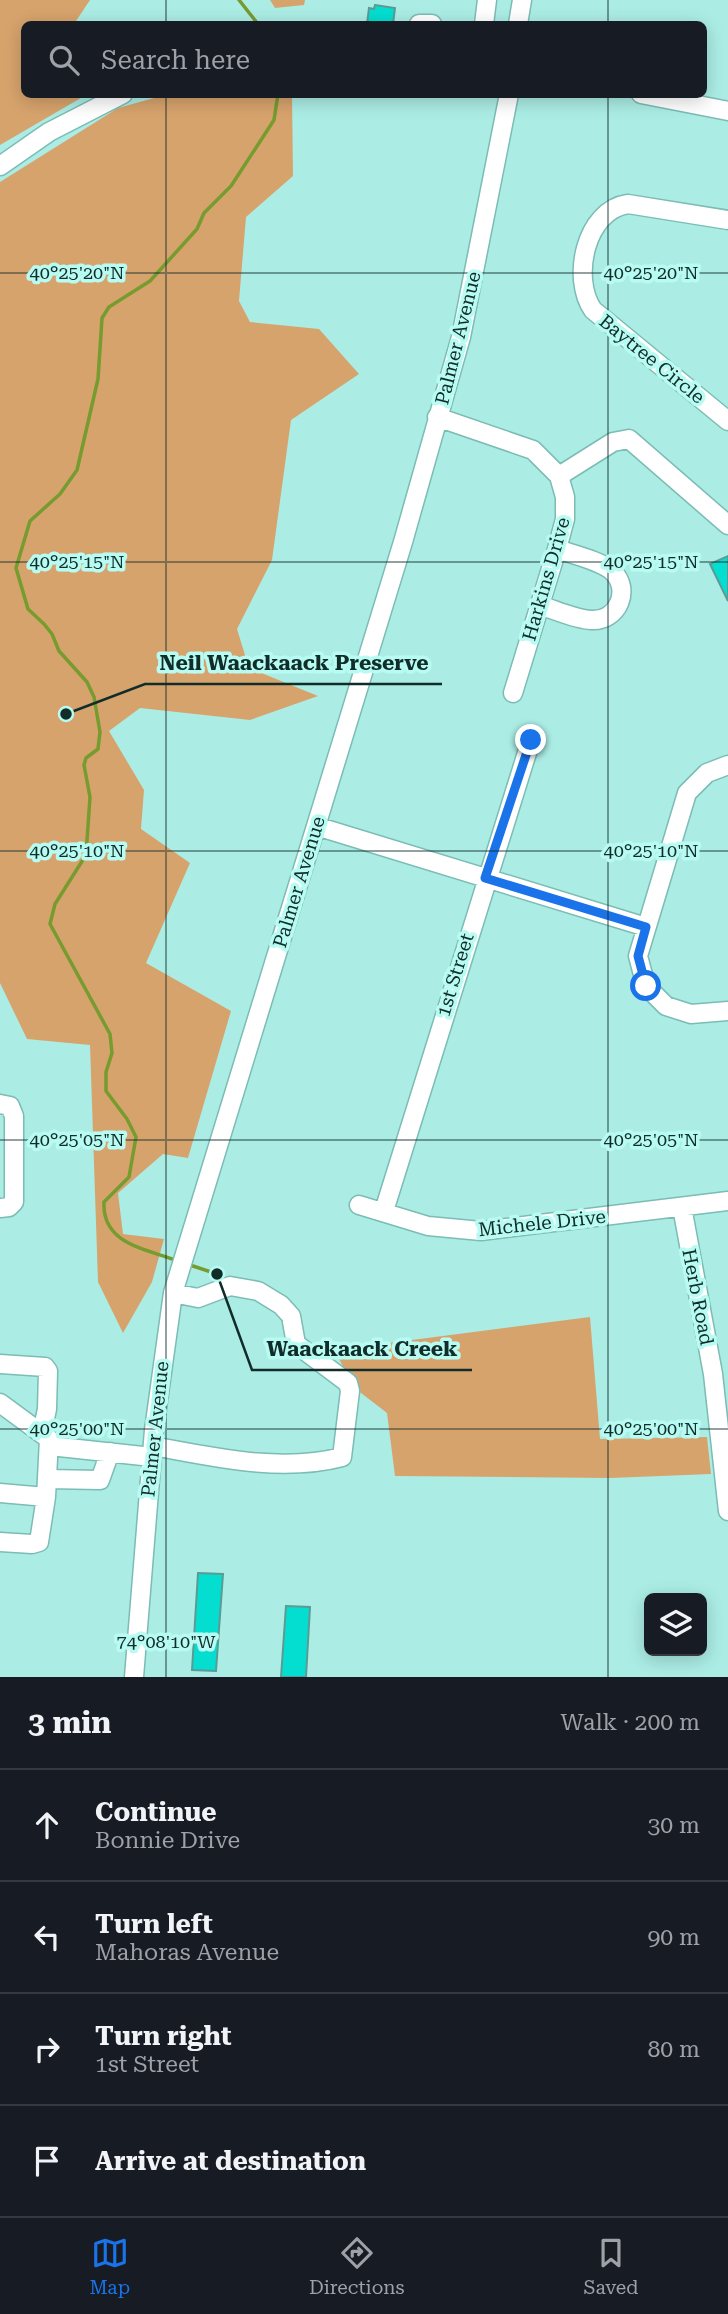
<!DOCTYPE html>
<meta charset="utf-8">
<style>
body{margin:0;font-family:"Roboto Serif",serif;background:#20242c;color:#f1f3f6}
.controls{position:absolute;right:21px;bottom:21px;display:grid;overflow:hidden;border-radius:10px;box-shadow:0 4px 18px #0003}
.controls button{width:63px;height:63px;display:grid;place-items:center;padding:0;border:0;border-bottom:2px solid #363941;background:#171b24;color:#f1f3f6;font:35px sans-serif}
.stop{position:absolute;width:21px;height:21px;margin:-16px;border:5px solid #1a73e8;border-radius:50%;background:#fff}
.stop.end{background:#1a73e8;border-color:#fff;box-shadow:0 2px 7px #0008}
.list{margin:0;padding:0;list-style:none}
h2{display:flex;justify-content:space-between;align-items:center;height:91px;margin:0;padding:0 28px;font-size:30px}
h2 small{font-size:23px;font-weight:400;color:#9ea1a6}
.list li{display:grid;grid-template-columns:46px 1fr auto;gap:21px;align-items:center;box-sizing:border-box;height:112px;padding:0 28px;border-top:2px solid #363941}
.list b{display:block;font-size:26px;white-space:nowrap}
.list p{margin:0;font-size:23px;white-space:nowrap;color:#9ea1a6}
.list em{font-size:23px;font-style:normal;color:#9ea1a6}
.icon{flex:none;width:38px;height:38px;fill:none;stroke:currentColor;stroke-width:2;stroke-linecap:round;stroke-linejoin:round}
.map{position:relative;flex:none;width:728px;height:1677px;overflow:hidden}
.search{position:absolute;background:#171b24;box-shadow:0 4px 18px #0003;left:21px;right:21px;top:21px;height:77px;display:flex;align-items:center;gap:18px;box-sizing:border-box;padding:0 24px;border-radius:10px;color:#9ea1a6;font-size:26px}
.sheet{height:539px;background:#171b24}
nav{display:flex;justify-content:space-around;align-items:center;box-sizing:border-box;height:98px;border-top:2px solid #363941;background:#171b24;font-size:19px;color:#9ea1a6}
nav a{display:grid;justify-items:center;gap:4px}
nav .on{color:#1a73e8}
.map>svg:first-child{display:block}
.green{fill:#d7a36d}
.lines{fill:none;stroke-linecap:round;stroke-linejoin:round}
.stream{stroke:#769b2f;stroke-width:3.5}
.building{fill:#03ded0;stroke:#5b9b94;stroke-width:2}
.minor-casing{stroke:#7bbcb4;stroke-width:21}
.minor{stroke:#fff;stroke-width:18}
.route{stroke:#1a73e8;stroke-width:9}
.ticks{fill:none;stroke:#112d2a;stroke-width:2;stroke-opacity:0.45}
.labels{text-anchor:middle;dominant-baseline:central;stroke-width:7;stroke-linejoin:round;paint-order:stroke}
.street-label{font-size:19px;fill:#112d2a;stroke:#b8fbf2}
.ticks-label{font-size:18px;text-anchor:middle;fill:#112d2a;stroke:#b8fbf2;stroke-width:7;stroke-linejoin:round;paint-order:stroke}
.leader{fill:none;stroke:#112d2a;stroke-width:2.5}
.callout-dot{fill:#112d2a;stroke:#b8fbf2;stroke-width:2.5}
.callout-label{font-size:21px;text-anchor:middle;font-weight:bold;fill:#112d2a;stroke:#b8fbf2;stroke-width:7;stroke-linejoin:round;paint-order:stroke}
</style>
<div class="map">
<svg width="728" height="1677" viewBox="0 0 728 1677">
<rect width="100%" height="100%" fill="#abede5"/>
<!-- green -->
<path class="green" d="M0,0H90L74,24H24V94L86,95L0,145Z
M270,0H305L304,5L275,8Z
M165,95H292L293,176L246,217L239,301L250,322L319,329L359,374L291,420L272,560L237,629L249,668L318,696L250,720L140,708L109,731L144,790L141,829L190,863L146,963L231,1011L188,1158L163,1154L118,1193L123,1234L164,1239L152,1282L123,1333L98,1282L90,1045L27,1039L0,983V182L118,108Z
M590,1317L600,1439L707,1437L711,1474L610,1478L395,1476L387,1413L352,1386L335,1350Z"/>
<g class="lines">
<!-- stream -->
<path class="stream" d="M239,0L258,24
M172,1259C141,1248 102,1242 104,1202L129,1177L136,1137L127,1119L106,1091V1072L112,1053L110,1034L50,924L55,904L86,855L90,797L84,765L86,758L98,749L100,732L94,697L87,682L59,651L52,634L44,624L28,609L16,568L30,521L60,494L77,470L98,379L102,318L109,307L150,281L197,229L204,213L231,186L274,120L278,94
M193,1266L217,1274"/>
</g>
<!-- building -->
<path class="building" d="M375,5L395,8L393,24H367L369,8L374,9Z
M728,556V601L710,564Z
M198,1573L223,1574L216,1671L192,1670Z
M286,1606L310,1607L306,1677H281Z"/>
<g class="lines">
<defs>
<path id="minor" d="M419,24H432
M484,24L487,0
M518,24L522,0
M641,94L728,111
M0,166L49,132L123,94
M728,220L628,204C585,210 571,279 593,310L728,421
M437,417L533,450L559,476L565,497V519L557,549L513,693
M559,476L613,442L629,439L728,525
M539,605C556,610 574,619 591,620C618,622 632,589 612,571C599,560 574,555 557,549
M728,765L707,773L687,793L638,956L646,986L666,1006L691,1014L728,1011
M316,826L646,927
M0,1104L10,1106L14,1116V1202L9,1207L0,1208
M359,1205L428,1226L481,1231L728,1201
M682,1207L713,1374L728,1511
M384,1211L531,740
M0,1364L45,1367L48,1371L47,1409L42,1433
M0,1403L49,1439L46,1497
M50,1446L152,1457
M153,1446C213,1457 281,1473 342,1457L350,1391L348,1383L296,1344L291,1316L281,1305L258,1291L230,1286L198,1298L173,1293
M47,1479L100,1480L110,1452
M0,1493L46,1497L39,1542L32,1544L0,1542
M134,1677L154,1430L173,1293L403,542L461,337L509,94"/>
</defs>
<!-- minor casing -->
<use href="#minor" class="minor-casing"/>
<!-- minor -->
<use href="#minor" class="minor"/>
</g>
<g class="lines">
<!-- route -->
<path class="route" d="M531,740L485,878L646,927L638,956L646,986"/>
</g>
<!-- ticks -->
<path class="ticks" d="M166,0V24M608,0V24M166,94V1677M608,94V1677M0,273H728M0,562H728M0,851H728M0,1140H728M0,1429H728"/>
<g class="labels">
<!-- street labels -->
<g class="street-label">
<text transform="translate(458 338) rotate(-76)">Palmer Avenue</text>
<text transform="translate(652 359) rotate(39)">Baytree Circle</text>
<text transform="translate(546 579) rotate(-74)">Harkins Drive</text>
<text transform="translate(299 882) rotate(-73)">Palmer Avenue</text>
<text transform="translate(455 975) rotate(-73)">1st Street</text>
<text transform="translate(542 1223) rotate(-6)">Michele Drive</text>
<text transform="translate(698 1297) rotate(79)">Herb Road</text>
<text transform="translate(155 1429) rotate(-84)">Palmer Avenue</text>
</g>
</g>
<g class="ticks-label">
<text x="77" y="279">40°25'20"N</text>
<text x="651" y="279">40°25'20"N</text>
<text x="77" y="568">40°25'15"N</text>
<text x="651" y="568">40°25'15"N</text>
<text x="77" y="857">40°25'10"N</text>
<text x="651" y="857">40°25'10"N</text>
<text x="77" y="1146">40°25'05"N</text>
<text x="651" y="1146">40°25'05"N</text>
<text x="77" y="1435">40°25'00"N</text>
<text x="651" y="1435">40°25'00"N</text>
<text x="166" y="1648">74°08'10"W</text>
</g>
<!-- callouts -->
<path class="leader" d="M66 714L145 684H442M217 1274L252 1370H472"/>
<g class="callout-dot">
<circle cx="66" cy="714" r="7"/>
<circle cx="217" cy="1274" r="7"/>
</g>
<g class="callout-label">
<text x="294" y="670">Neil Waackaack Preserve</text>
<text x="362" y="1356">Waackaack Creek</text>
</g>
</svg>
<div class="controls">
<button><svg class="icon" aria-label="layers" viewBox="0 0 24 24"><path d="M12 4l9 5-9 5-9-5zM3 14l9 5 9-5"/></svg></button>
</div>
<div class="stop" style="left:646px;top:986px"></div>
<div class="stop end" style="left:531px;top:740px"></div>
<div class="search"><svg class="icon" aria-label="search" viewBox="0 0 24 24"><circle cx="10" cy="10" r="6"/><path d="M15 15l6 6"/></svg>Search here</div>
</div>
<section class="sheet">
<h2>3 min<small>Walk · 200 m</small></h2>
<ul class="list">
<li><svg class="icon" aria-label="ahead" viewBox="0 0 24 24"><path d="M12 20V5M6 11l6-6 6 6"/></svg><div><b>Continue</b><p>Bonnie Drive</p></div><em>30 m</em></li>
<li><svg class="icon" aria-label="left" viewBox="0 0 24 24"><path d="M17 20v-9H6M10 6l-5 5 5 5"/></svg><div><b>Turn left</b><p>Mahoras Avenue</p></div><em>90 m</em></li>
<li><svg class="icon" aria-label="right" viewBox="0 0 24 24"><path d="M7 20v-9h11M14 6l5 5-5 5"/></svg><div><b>Turn right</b><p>1st Street</p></div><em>80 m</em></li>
<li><svg class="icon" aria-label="arrive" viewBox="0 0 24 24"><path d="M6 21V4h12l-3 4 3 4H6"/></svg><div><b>Arrive at destination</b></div></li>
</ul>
</section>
<nav>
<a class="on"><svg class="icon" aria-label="map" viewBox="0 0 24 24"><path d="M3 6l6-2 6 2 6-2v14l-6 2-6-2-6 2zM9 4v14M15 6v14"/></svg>Map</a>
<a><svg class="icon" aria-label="directions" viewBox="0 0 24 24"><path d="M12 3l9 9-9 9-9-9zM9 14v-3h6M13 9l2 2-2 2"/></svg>Directions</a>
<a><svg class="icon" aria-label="saved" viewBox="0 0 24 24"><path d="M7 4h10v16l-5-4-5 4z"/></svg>Saved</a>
</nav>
